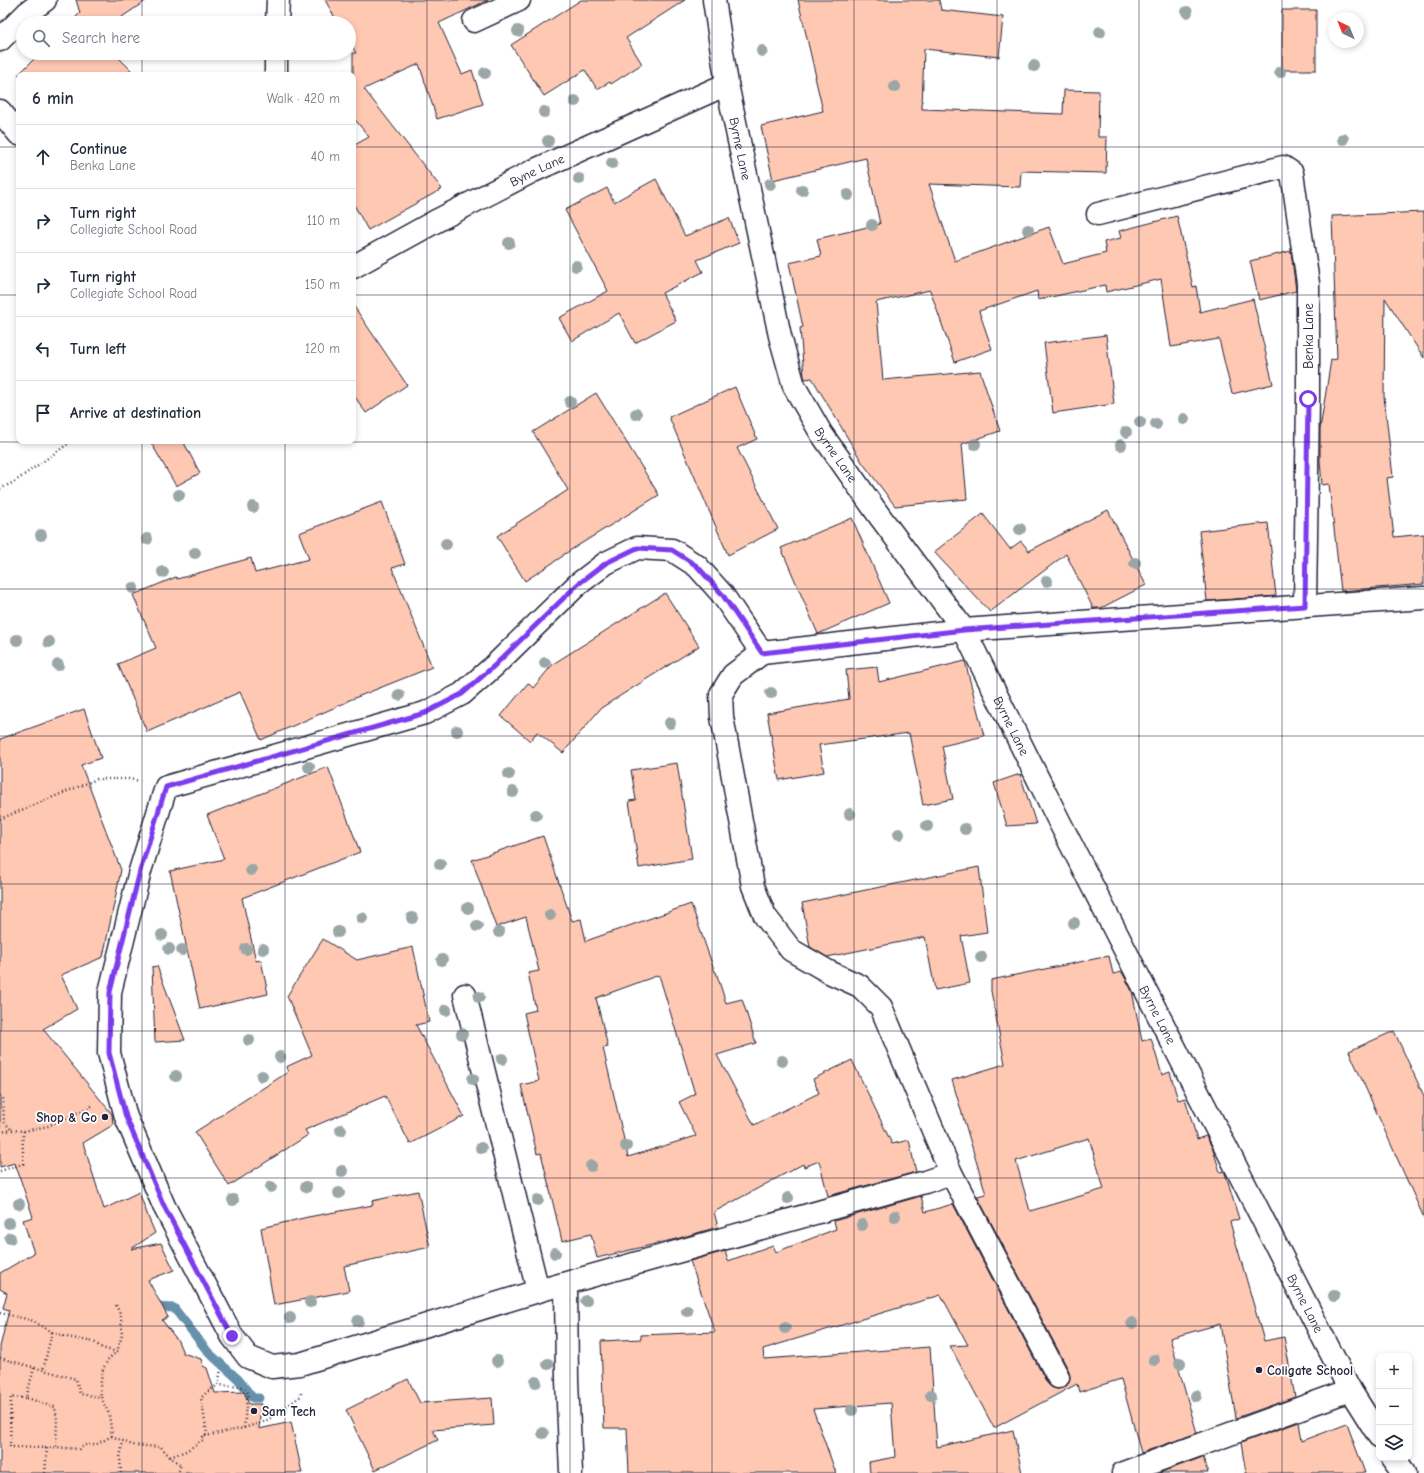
<!DOCTYPE html>
<meta charset="utf-8">
<style>
body{margin:0;font-family:"Comic Neue",sans-serif;background:#f6f6f7;color:#1f2937}
.controls{position:absolute;right:12px;bottom:12px;display:grid;overflow:hidden;border-radius:8px;box-shadow:0 2px 6px #0003}
.controls button{width:36px;height:36px;display:grid;place-items:center;padding:0;border:0;border-bottom:1px solid #e0e1e3;background:#fff;color:#1f2937;font:20px sans-serif}
.compass{position:absolute;left:1328px;top:12px;width:36px;height:36px;border-radius:50%;background:#fff;box-shadow:0 2px 6px #0003;rotate:317deg}
.stop{position:absolute;width:12px;height:12px;margin:-9px;border:3px solid #7c3aed;border-radius:50%;background:#fff}
.stop.end{background:#7c3aed;border-color:#fff;box-shadow:0 1px 4px #0008}
.list{margin:0;padding:0;list-style:none}
h2{display:flex;justify-content:space-between;align-items:center;height:52px;margin:0;padding:0 16px;font-size:17px}
h2 small{font-size:13px;font-weight:400;color:#747a83}
.list li{display:grid;grid-template-columns:26px 1fr auto;gap:12px;align-items:center;box-sizing:border-box;height:64px;padding:0 16px;border-top:1px solid #e0e1e3}
.list b{display:block;font-size:15px;white-space:nowrap}
.list p{margin:0;font-size:13px;white-space:nowrap;color:#747a83}
.list em{font-size:13px;font-style:normal;color:#747a83}
.icon{flex:none;width:22px;height:22px;fill:none;stroke:currentColor;stroke-width:2;stroke-linecap:round;stroke-linejoin:round}
.map{position:relative;flex:none;width:1424px;height:1473px;overflow:hidden}
.search{position:absolute;background:#fff;box-shadow:0 2px 6px #0003;left:16px;top:16px;width:340px;height:44px;display:flex;align-items:center;gap:10px;box-sizing:border-box;padding:0 14px;border-radius:22px;color:#747a83;font-size:15px}
.panel{position:absolute;background:#fff;box-shadow:0 2px 6px #0003;left:16px;top:72px;width:340px;height:372px;border-radius:8px}
.map>svg:first-child{display:block}
.lines{fill:none;stroke-linecap:round;stroke-linejoin:round}
.stream{stroke:#6691ab;stroke-width:9}
.building{fill:#ffc8b2;stroke:#22223b;fill-rule:evenodd}
.street-casing{stroke:#22223b;stroke-width:25}
.secondary-casing{stroke:#22223b;stroke-width:25}
.path{stroke:#22223b;stroke-width:2.5;stroke-dasharray:1 3;stroke-linecap:butt}
.street{stroke:#fff;stroke-width:22}
.secondary{stroke:#fff;stroke-width:22}
.tree{fill:#9ba6a7}
.route{stroke:#7c3aed;stroke-width:5}
.grid{fill:none;stroke:#22223b;stroke-width:1;stroke-opacity:0.55}
.poi-dot{fill:#22223b;stroke:#fff;stroke-width:1.5}
.labels{text-anchor:middle;dominant-baseline:central;stroke-width:3.5;stroke-linejoin:round;paint-order:stroke}
.street-label{font-size:13px;fill:#22223b;stroke:#fff}
.poi-label{font-size:13px;font-weight:bold;fill:#22223b;stroke:#fff;text-anchor:start}
</style>
<div class="map">
<svg width="1424" height="1473" viewBox="0 0 1424 1473">
<rect width="100%" height="100%" fill="#fff"/>
<filter id="ink" filterUnits="userSpaceOnUse"><feTurbulence type="fractalNoise" baseFrequency=".025" numOctaves="2"/><feDisplacementMap in="SourceGraphic" scale="8" xChannelSelector="R" yChannelSelector="G"/><feConvolveMatrix kernelMatrix="1 2 1 2 8 2 1 2 1" color-interpolation-filters="sRGB"/></filter>
<g filter="url(#ink)">
<g class="lines">
<!-- stream -->
<path class="stream" d="M152,1307L174,1308L208,1352L238,1379L253,1398H259"/>
</g>
<!-- building -->
<path class="building" d="M76,0H147L113,23H70L80,13Z
M325,0H488L439,23L462,74L472,70L483,104L437,119L419,64L364,89L442,189L368,230L353,203V146L369,137L353,117V53H356L349,41V23H338Z
M581,0H685L626,38L642,64L611,84L610,82L597,89L585,70L544,96L511,45Z
M798,0H939L941,10L1003,17L999,57L924,49L922,109L1063,114L1064,90L1099,91L1098,137H1107L1106,173L1021,171L1020,187L929,184L955,261L1049,227L1063,264L1106,253L1104,242L1121,238L1119,231L1177,216L1193,287L1196,286L1200,312L1253,299L1273,384L1232,394L1219,339L1171,347L1161,279L1106,292L1105,285L1038,300L1037,291L979,311L992,349L955,362L930,290L876,302L883,380L980,371L1000,431L962,444L967,499L895,506L862,462L812,378L805,379L804,376L800,328L803,327L789,263L821,256L817,239L880,224L866,158L773,180L761,126L823,111L815,77H816Z
M1282,10H1316V70H1282Z
M40,53H114L136,75H18Z
M656,179L685,236L729,218L739,243L697,260L703,272L662,293L676,321L635,343L619,313L572,341L559,318L608,291L565,210L607,188L614,202Z
M1424,212V358L1385,298L1384,396L1393,477L1387,478L1394,537L1424,534V584L1341,591L1329,484L1322,485L1320,461V429L1331,360L1337,359L1332,216Z
M1291,251L1296,291L1259,300L1250,261Z
M353,305L407,385L366,413L353,394Z
M1106,335L1114,404L1053,413L1044,343Z
M735,387L757,439L737,448L778,529L728,555L669,417Z
M596,393L659,495L563,555V556L525,581L497,536L568,490L533,432Z
M150,441H183L200,473L176,486Z
M382,502L405,564L392,568L432,667L347,701V702L261,740L240,692L147,732L118,664L156,648L133,595L176,577L177,579L251,558L255,573L309,559L299,533Z
M1108,510L1146,585L1101,608H1093L1066,554L990,612L934,552L983,514L1010,549L1021,541L1029,551Z
M852,518L889,603L818,634L781,548Z
M1268,523L1276,596L1207,601L1199,531Z
M665,593L699,646L601,708L563,753L537,732L530,741L501,716L528,683L533,688L553,664Z
M965,661L984,736L942,746L953,799L923,805L909,733L819,745L824,772L779,780L767,713L849,699L846,670L877,667L879,682Z
M84,709L101,758L81,765L121,870L103,957L61,975L77,1009L43,1029L112,1114L113,1125L83,1143L104,1209L139,1192L149,1219L155,1233L131,1249L161,1243L174,1270L148,1280L168,1317L162,1320L178,1341L183,1353L201,1359L203,1366L207,1368L215,1393L244,1392L249,1404H261L259,1429L291,1422L302,1473H0V1347L9,1310L3,1308L7,1293L0,1289V1273L34,1253L23,1220L33,1217L15,1163L0,1167V739Z
M677,763L692,859L639,868L629,801L636,800L631,770Z
M328,767L360,852L242,898L256,961L261,960L268,994L200,1009L170,871L224,859L207,815Z
M1020,774L1036,824L1007,826L994,783Z
M543,836L572,921L581,919L586,941L691,904L715,972H716L726,1003L742,999L756,1043L717,1055L754,1125L819,1093L813,1079L852,1060L892,1144L909,1140L916,1172L828,1196L819,1161L804,1167L803,1164L714,1212L718,1227L676,1239L597,1258L591,1234L562,1241L541,1153L537,1154L521,1085L539,1081L524,1013L536,1010L528,973L539,971L526,917L496,927L472,860ZM659,975L695,1094L679,1102L696,1136L628,1157L603,1048L608,1047L596,998Z
M979,867L987,932L961,936L970,983L935,990L925,937L827,957L810,947L802,903Z
M323,939L357,960L413,947L429,1022L416,1025L464,1116L410,1144L385,1096L305,1130L308,1135L229,1186L195,1132L288,1072L286,1067L312,1055L287,996Z
M1109,956L1113,974L1122,972L1132,991L1142,1041L1151,1038L1162,1075L1170,1072L1178,1100L1185,1098L1197,1139L1206,1136L1213,1149L1220,1172L1224,1171L1225,1173L1239,1219L1230,1222L1264,1341L1284,1337L1295,1397L1236,1418L1220,1324L1170,1338L1197,1433L1141,1453L1121,1379L1079,1392L1077,1384L994,1428L950,1346L968,1345L941,1295L763,1349L764,1359L930,1347L937,1447L1013,1430L1022,1473H870L869,1462L895,1457L891,1403L813,1409L836,1473H629L627,1428H604L601,1341L641,1339V1335L715,1332L690,1261L725,1251L728,1261L773,1245L776,1252L836,1229L834,1221L921,1196L925,1212L953,1204L1047,1383L1051,1387L1057,1389L1063,1388L1068,1384L1070,1378L1069,1371L977,1196L986,1194L952,1080L1005,1064L991,991V980ZM1089,1138L1104,1189L1030,1211L1016,1161Z
M157,966L185,1040L155,1042L152,967Z
M1394,1031L1424,1096V1218L1349,1051Z
M418,1191L430,1247L344,1266L349,1291L274,1305L261,1228L308,1217L373,1205L372,1201Z
M408,1379L420,1403L492,1398L494,1425L433,1430L438,1440L375,1470L346,1410Z
M1299,1422L1302,1441L1347,1424L1365,1473H1246L1241,1443Z
M1203,1457L1208,1473H1159Z"/>
<g class="lines">
<defs>
<g id="street">
<path d="M474,21L519,0"/>
<path d="M277,23L278,0"/>
<path d="M0,40L27,13L45,0"/>
<path d="M276,75V53"/>
<path d="M0,111L19,134"/>
<path d="M1098,214L1283,167L1292,173L1308,283V399L1305,606"/>
<path id="s1" d="M353,267L438,220L533,171L727,84"/>
<path d="M762,653L722,594L697,566L672,550L637,548L606,563L577,585L494,666L462,694L425,713L166,787L140,871L110,992L109,1053L126,1117L164,1206L232,1336L248,1357L272,1367L300,1364L538,1291L925,1182L951,1173"/>
<path d="M762,653L733,675L721,694L722,717L753,886L765,916L791,950L829,972L860,986L881,1007L951,1173L1058,1377"/>
<path d="M762,653L964,630"/>
<path d="M465,995L538,1291"/>
<path d="M566,1284L567,1380L571,1473"/>
<path d="M1123,1473L1350,1390"/>
</g>
<g id="secondary">
<path id="s2" d="M714,0L727,84L780,336L794,386L821,433L878,514L964,630L1059,821L1350,1390L1379,1436"/>
<path d="M964,630L1424,598"/>
<path d="M1393,1458L1404,1473"/>
</g>
</defs>
<!-- street casing -->
<use href="#street" class="street-casing"/>
<!-- secondary casing -->
<use href="#secondary" class="secondary-casing"/>
<!-- path -->
<path class="path" d="M0,489L14,482L72,441
M0,819L97,779H129L140,781
M0,1096L3,1098L4,1122L12,1130
M0,1132L13,1130L24,1131L48,1126L94,1105
M0,1171L23,1164C24,1152 21,1142 24,1131
M116,1305L121,1316L122,1335L117,1352L109,1358L103,1369L100,1387L101,1397L109,1414L112,1436L132,1445L161,1447L170,1457L181,1465L178,1473
M0,1313L31,1320L52,1332L43,1370
M52,1332L67,1337L94,1342L102,1348L117,1352
M0,1358L76,1379L80,1394L101,1397
M34,1368L26,1398C36,1400 44,1405 55,1407L57,1420L56,1447L79,1449L85,1445H95L112,1436
M26,1398L11,1397L10,1447L47,1448
M244,1428L266,1421L301,1396V1392
M205,1436L244,1428C246,1415 244,1407 249,1394L243,1387L218,1385
M170,1457L186,1451L203,1440V1437H205L207,1433L201,1398L207,1392L218,1385L221,1369
M45,1473L47,1448L56,1447
M121,1473L120,1458L123,1441"/>
<!-- street -->
<use href="#street" class="street"/>
<!-- secondary -->
<use href="#secondary" class="secondary"/>
</g>
<!-- trees -->
<g class="tree">
<circle cx="1187" cy="12" r="6"/>
<circle cx="518" cy="31" r="6"/>
<circle cx="1100" cy="32" r="6"/>
<circle cx="762" cy="51" r="6"/>
<circle cx="1034" cy="66" r="6"/>
<circle cx="1280" cy="72" r="6"/>
<circle cx="485" cy="73" r="6"/>
<circle cx="895" cy="87" r="6"/>
<circle cx="575" cy="101" r="6"/>
<circle cx="544" cy="112" r="6"/>
<circle cx="1343" cy="139" r="6"/>
<circle cx="548" cy="141" r="6"/>
<circle cx="612" cy="163" r="6"/>
<circle cx="579" cy="179" r="6"/>
<circle cx="770" cy="184" r="6"/>
<circle cx="802" cy="190" r="6"/>
<circle cx="848" cy="195" r="6"/>
<circle cx="872" cy="225" r="6"/>
<circle cx="1028" cy="230" r="6"/>
<circle cx="509" cy="243" r="6"/>
<circle cx="576" cy="266" r="6"/>
<circle cx="570" cy="402" r="6"/>
<circle cx="636" cy="414" r="6"/>
<circle cx="1184" cy="419" r="6"/>
<circle cx="1140" cy="422" r="6"/>
<circle cx="1156" cy="424" r="6"/>
<circle cx="1126" cy="432" r="6"/>
<circle cx="975" cy="444" r="6"/>
<circle cx="1121" cy="445" r="6"/>
<circle cx="179" cy="495" r="6"/>
<circle cx="253" cy="507" r="6"/>
<circle cx="1020" cy="529" r="6"/>
<circle cx="41" cy="535" r="6"/>
<circle cx="147" cy="539" r="6"/>
<circle cx="446" cy="544" r="6"/>
<circle cx="195" cy="553" r="6"/>
<circle cx="1135" cy="563" r="6"/>
<circle cx="163" cy="572" r="6"/>
<circle cx="1047" cy="581" r="6"/>
<circle cx="133" cy="588" r="6"/>
<circle cx="17" cy="640" r="6"/>
<circle cx="49" cy="642" r="6"/>
<circle cx="545" cy="663" r="6"/>
<circle cx="58" cy="665" r="6"/>
<circle cx="771" cy="693" r="6"/>
<circle cx="399" cy="695" r="6"/>
<circle cx="670" cy="723" r="6"/>
<circle cx="457" cy="731" r="6"/>
<circle cx="309" cy="767" r="6"/>
<circle cx="509" cy="774" r="6"/>
<circle cx="513" cy="792" r="6"/>
<circle cx="850" cy="814" r="6"/>
<circle cx="536" cy="815" r="6"/>
<circle cx="927" cy="826" r="6"/>
<circle cx="965" cy="829" r="6"/>
<circle cx="899" cy="834" r="6"/>
<circle cx="440" cy="864" r="6"/>
<circle cx="251" cy="870" r="6"/>
<circle cx="468" cy="908" r="6"/>
<circle cx="550" cy="915" r="6"/>
<circle cx="362" cy="918" r="6"/>
<circle cx="412" cy="918" r="6"/>
<circle cx="1074" cy="923" r="6"/>
<circle cx="477" cy="926" r="6"/>
<circle cx="338" cy="932" r="6"/>
<circle cx="499" cy="932" r="6"/>
<circle cx="162" cy="935" r="6"/>
<circle cx="169" cy="949" r="6"/>
<circle cx="246" cy="949" r="6"/>
<circle cx="263" cy="949" r="6"/>
<circle cx="182" cy="950" r="6"/>
<circle cx="981" cy="957" r="6"/>
<circle cx="442" cy="960" r="6"/>
<circle cx="479" cy="997" r="6"/>
<circle cx="446" cy="1010" r="6"/>
<circle cx="462" cy="1034" r="6"/>
<circle cx="249" cy="1040" r="6"/>
<circle cx="280" cy="1057" r="6"/>
<circle cx="502" cy="1059" r="6"/>
<circle cx="782" cy="1061" r="6"/>
<circle cx="176" cy="1076" r="6"/>
<circle cx="262" cy="1076" r="6"/>
<circle cx="473" cy="1079" r="6"/>
<circle cx="341" cy="1130" r="6"/>
<circle cx="626" cy="1146" r="6"/>
<circle cx="481" cy="1148" r="6"/>
<circle cx="591" cy="1166" r="6"/>
<circle cx="342" cy="1171" r="6"/>
<circle cx="271" cy="1187" r="6"/>
<circle cx="306" cy="1187" r="6"/>
<circle cx="339" cy="1193" r="6"/>
<circle cx="788" cy="1198" r="6"/>
<circle cx="233" cy="1200" r="6"/>
<circle cx="538" cy="1200" r="6"/>
<circle cx="19" cy="1204" r="6"/>
<circle cx="895" cy="1216" r="6"/>
<circle cx="9" cy="1223" r="6"/>
<circle cx="862" cy="1225" r="6"/>
<circle cx="10" cy="1238" r="6"/>
<circle cx="555" cy="1253" r="6"/>
<circle cx="1334" cy="1296" r="6"/>
<circle cx="586" cy="1301" r="6"/>
<circle cx="310" cy="1302" r="6"/>
<circle cx="687" cy="1311" r="6"/>
<circle cx="290" cy="1318" r="6"/>
<circle cx="358" cy="1321" r="6"/>
<circle cx="1132" cy="1323" r="6"/>
<circle cx="785" cy="1328" r="6"/>
<circle cx="1154" cy="1360" r="6"/>
<circle cx="497" cy="1361" r="6"/>
<circle cx="1180" cy="1363" r="6"/>
<circle cx="548" cy="1364" r="6"/>
<circle cx="536" cy="1382" r="6"/>
<circle cx="931" cy="1395" r="6"/>
<circle cx="1196" cy="1396" r="6"/>
<circle cx="852" cy="1410" r="6"/>
<circle cx="543" cy="1433" r="6"/>
</g>
</g>
<g class="lines" filter="url(#ink)">
<!-- route -->
<path class="route" d="M232,1336L164,1206L126,1117L109,1053L110,992L140,871L166,787L425,713L462,694L494,666L577,585L606,563L637,548L672,550L697,566L722,594L762,653L964,630L1305,606L1308,399"/>
</g>
<!-- grid -->
<path class="grid" d="M142,0V23M285,0V23M427,0V1473M570,0V1473M712,0V1473M854,0V1473M997,0V1473M1139,0V1473M1282,0V1473M142,53V75M285,53V75M0,147H19M353,147H1424M0,295H19M353,295H1424M142,441V1473M285,441V1473M0,442H1424M0,589H1424M0,736H1424M0,884H1424M0,1031H1424M0,1178H1424M0,1326H1424"/>
<!-- markers -->
<g class="poi-dot">
<circle cx="105" cy="1117" r="4"/>
<circle cx="1259" cy="1370" r="4"/>
<circle cx="254" cy="1411" r="4"/>
</g>
<g class="labels">
<!-- street labels -->
<g class="street-label">
<text stroke="none"><textPath href="#s2" startOffset="151">Byrne Lane</textPath></text>
<text stroke="none"><textPath href="#s1" startOffset="208">Byne Lane</textPath></text>
<text transform="translate(1308 336) rotate(-90)">Benka Lane</text>
<text stroke="none"><textPath href="#s2" startOffset="475">Byrne Lane</textPath></text>
<text stroke="none"><textPath href="#s2" startOffset="799">Byrne Lane</textPath></text>
<text stroke="none"><textPath href="#s2" startOffset="1123">Byrne Lane</textPath></text>
<text stroke="none"><textPath href="#s2" startOffset="1447">Byrne Lane</textPath></text>
</g>
<!-- poi labels -->
<g class="poi-label">
<text x="97" y="1117" text-anchor="end">Shop &amp; Go</text>
<text x="1267" y="1370">Coligate School</text>
<text x="262" y="1411">Sam Tech</text>
</g>
</g>
</svg>
<div class="controls">
<button>+</button>
<button>−</button>
<button><svg class="icon" aria-label="layers" viewBox="0 0 24 24"><path d="M12 4l9 5-9 5-9-5zM3 14l9 5 9-5"/></svg></button>
</div>
<svg class="compass" viewBox="-18 -18 36 36"><path d="M0-13l5 13h-10z" fill="#e53935"/><path d="M0 13l5-13h-10z" fill="#747a83"/></svg>
<div class="stop" style="left:1308px;top:399px"></div>
<div class="stop end" style="left:232px;top:1336px"></div>
<div class="search"><svg class="icon" aria-label="search" viewBox="0 0 24 24"><circle cx="10" cy="10" r="6"/><path d="M15 15l6 6"/></svg>Search here</div>
<section class="panel">
<h2>6 min<small>Walk · 420 m</small></h2>
<ul class="list">
<li><svg class="icon" aria-label="ahead" viewBox="0 0 24 24"><path d="M12 20V5M6 11l6-6 6 6"/></svg><div><b>Continue</b><p>Benka Lane</p></div><em>40 m</em></li>
<li><svg class="icon" aria-label="right" viewBox="0 0 24 24"><path d="M7 20v-9h11M14 6l5 5-5 5"/></svg><div><b>Turn right</b><p>Collegiate School Road</p></div><em>110 m</em></li>
<li><svg class="icon" aria-label="right" viewBox="0 0 24 24"><path d="M7 20v-9h11M14 6l5 5-5 5"/></svg><div><b>Turn right</b><p>Collegiate School Road</p></div><em>150 m</em></li>
<li><svg class="icon" aria-label="left" viewBox="0 0 24 24"><path d="M17 20v-9H6M10 6l-5 5 5 5"/></svg><div><b>Turn left</b></div><em>120 m</em></li>
<li><svg class="icon" aria-label="arrive" viewBox="0 0 24 24"><path d="M6 21V4h12l-3 4 3 4H6"/></svg><div><b>Arrive at destination</b></div></li>
</ul>
</section>
</div>
